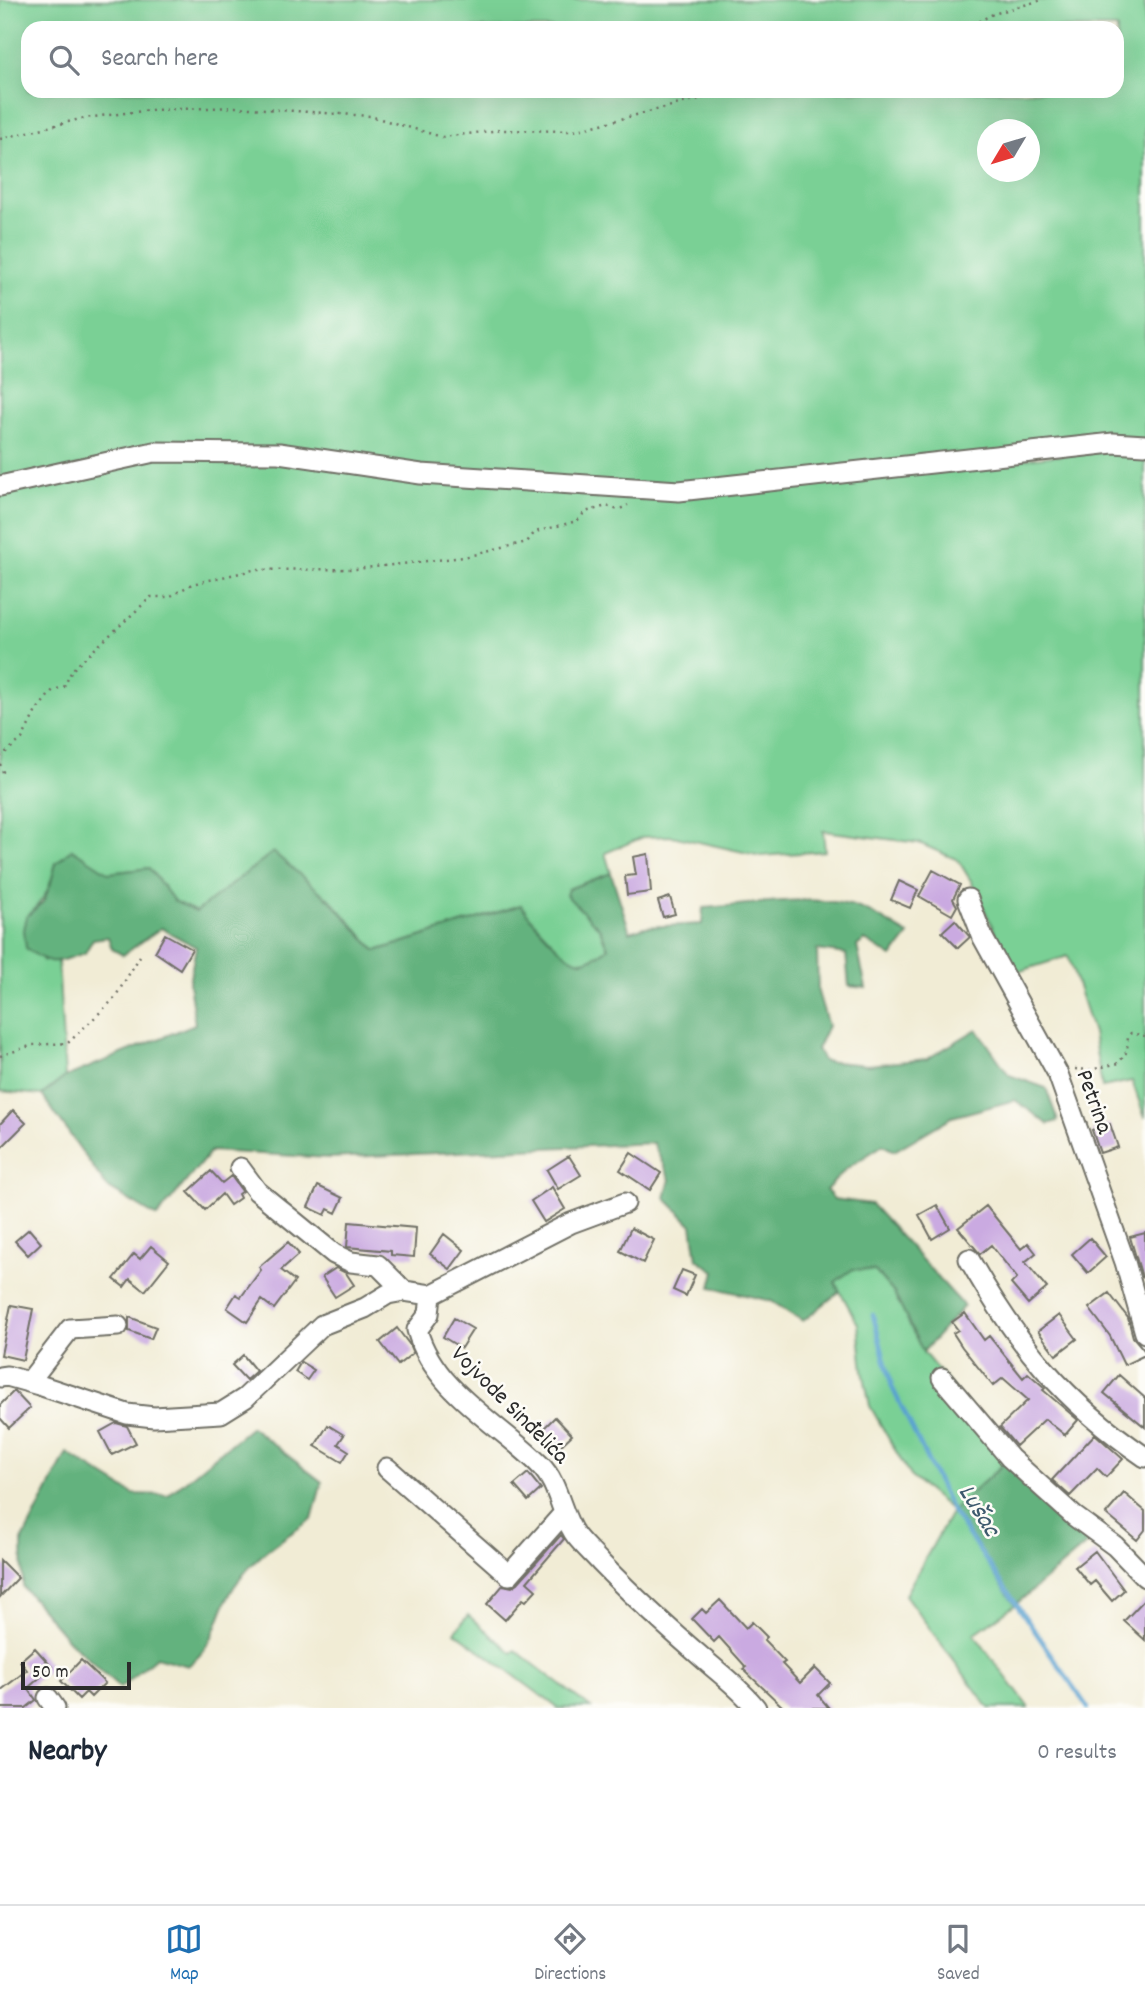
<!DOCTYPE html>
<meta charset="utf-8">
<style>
body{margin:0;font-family:Dekko,sans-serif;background:#f2f2f3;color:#1f2937}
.compass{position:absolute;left:977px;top:119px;width:63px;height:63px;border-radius:50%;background:#fff;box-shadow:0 7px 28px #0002;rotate:232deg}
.scale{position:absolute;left:21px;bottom:18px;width:110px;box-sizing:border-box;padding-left:7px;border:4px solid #2b2b2b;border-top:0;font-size:19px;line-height:24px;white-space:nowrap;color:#2b2b2b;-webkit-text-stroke:5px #fdfcf7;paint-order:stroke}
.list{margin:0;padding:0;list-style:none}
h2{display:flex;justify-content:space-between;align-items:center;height:91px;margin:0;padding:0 28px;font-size:30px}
h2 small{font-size:23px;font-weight:400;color:#747a83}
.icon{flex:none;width:38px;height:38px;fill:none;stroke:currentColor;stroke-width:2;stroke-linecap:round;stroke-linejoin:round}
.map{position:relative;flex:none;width:1145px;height:1708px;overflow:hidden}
.search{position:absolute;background:#fff;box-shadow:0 7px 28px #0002;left:21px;right:21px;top:21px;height:77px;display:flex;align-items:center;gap:18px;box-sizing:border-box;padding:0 24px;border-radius:21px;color:#747a83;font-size:26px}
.sheet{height:196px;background:#fff}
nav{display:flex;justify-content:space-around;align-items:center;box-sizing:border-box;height:98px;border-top:2px solid #e0e1e3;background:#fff;font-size:19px;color:#747a83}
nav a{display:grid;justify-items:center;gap:4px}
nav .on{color:#1f6fb2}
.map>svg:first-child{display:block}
.green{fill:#7ad095;stroke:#527e60;stroke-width:2;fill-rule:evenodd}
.forest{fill:#63b27e;stroke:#476e54;stroke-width:2}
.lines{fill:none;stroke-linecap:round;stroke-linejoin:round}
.stream{stroke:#59a1d0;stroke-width:4.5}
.building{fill:#caaae1}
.minor-casing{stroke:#706f66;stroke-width:23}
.path{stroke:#706f66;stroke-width:2.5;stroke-dasharray:2 5;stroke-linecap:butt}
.minor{stroke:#fff;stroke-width:19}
.labels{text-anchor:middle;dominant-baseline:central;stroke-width:5;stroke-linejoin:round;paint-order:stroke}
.street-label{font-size:24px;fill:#2b2b2b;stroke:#fdfcf7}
.water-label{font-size:26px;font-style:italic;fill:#3d5a6d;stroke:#fdfcf7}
</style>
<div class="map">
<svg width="1145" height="1708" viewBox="0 0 1145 1708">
<rect width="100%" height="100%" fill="#fdfcf7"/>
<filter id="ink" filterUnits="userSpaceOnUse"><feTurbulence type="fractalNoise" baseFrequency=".0143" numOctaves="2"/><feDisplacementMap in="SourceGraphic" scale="14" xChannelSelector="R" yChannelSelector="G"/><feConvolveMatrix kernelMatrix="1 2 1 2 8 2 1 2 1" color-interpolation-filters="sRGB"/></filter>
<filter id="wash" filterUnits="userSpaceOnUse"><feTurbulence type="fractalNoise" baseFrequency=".00686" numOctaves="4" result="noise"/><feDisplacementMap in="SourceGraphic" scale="28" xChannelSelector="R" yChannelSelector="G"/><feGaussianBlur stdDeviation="1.57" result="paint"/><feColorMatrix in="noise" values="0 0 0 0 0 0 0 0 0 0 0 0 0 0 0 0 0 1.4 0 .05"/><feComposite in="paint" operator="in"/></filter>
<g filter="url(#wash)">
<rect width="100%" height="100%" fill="#f1ecd5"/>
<!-- green -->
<path class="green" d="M0,0H1145V443L679,489L154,449L0,484ZM28,28H1117V91H28ZM988,130H1030V172H988Z
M1145,447V1118L1132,1081L1102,1087L1093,1033L1068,956L1014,973L971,881L958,860L919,843L823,831L825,851L761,856L672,836L643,837L605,853L611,873L568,889L600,930L608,949C601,953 592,960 583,961C567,963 530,918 521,905L376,951L331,900L309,885L196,912L174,901L149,868L109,873L56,863C50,888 46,898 27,916L43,961H58L65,1077L42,1095L0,1091V488L155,453L279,455L679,493Z
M853,1268L875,1271L894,1293L923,1352L1010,1458L952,1511L1015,1605L974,1634L1029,1708H989L905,1595L952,1511L910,1476L870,1406L863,1371L858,1324L835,1282Z
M468,1615L512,1653L515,1650L591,1708H558L455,1632Z"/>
<!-- forest -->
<path class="forest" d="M72,849L109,873L149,868L174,901L196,912L273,852L331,901L376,951L521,905C530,918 567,963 583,961C592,960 601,953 608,948L600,929L566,895L568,889L611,873L630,932L645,927L702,924L703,908C749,905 800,895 845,904C868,908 889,924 909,935L892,957L865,940L857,946L866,988L849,986L846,954L817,950L818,992L828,1026L817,1049L823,1061L868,1065L927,1059L977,1029L1009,1075L1046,1088L1058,1121L1048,1124L1015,1100L952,1117L894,1151L883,1145L846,1169L826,1190L834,1199L871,1204L964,1306L923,1352L894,1293L875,1271L853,1269L835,1282L839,1292L803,1321L771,1301L711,1287L715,1271L697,1259L692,1225L665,1198L670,1179L653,1143L329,1158L211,1151L157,1217L107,1187L42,1095L65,1077L195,1024L189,983L196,947L161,928L123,955L112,949L108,937L93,939L85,953C56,962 51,968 26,948L24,930L27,916L43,902L50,886L56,863Z
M251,1427L322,1482L312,1519C280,1541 256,1554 234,1587C215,1617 219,1642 188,1666L156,1657L120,1688L68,1640L23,1587L22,1541L67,1453L133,1494L168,1495Z
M1010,1458L1099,1534L1015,1605L952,1511Z"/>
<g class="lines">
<!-- stream -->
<path class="stream" d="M873,1315L892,1387L952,1511L1088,1708"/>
</g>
<g id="blocks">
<!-- building -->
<path class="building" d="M648,854L651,892L627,895L625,876L636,875L633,857Z
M933,870L960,885L953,899L957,906L952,915L919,896Z
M899,881L918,890L910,908L891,900Z
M670,897L675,914L663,917L658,901Z
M955,920L970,937L958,948L942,932Z
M165,934L192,949L180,969L155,952Z
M13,1110L26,1123L0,1149V1124Z
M1110,1124L1118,1147L1100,1153L1092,1130Z
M631,1153L661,1173L650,1190L620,1170Z
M569,1156L581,1175L558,1189L547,1170Z
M211,1171L222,1183L231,1176L242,1191L238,1194L240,1198L230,1205L222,1194L205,1210L188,1192Z
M318,1186L343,1198L336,1213L328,1209L325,1215L308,1207Z
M552,1187L565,1209L544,1222L531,1201Z
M937,1205L950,1228L932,1239L919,1215Z
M986,1206L1021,1249L1028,1243L1036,1253L1025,1262L1047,1288L1028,1304L1011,1284L1017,1278L991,1245L980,1254L958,1228Z
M349,1222L416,1228L414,1257L391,1255V1251L347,1247Z
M631,1228L654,1240L643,1263L620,1251Z
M29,1229L41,1243L28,1255L15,1241Z
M1145,1233V1276L1142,1277L1130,1237Z
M444,1234L464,1250L450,1269L430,1254Z
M1090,1238L1106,1257L1088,1273L1072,1254Z
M288,1242L299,1254L281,1270L295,1281L274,1309L262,1300L247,1322L227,1308L236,1294L241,1297L261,1270L259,1267Z
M151,1246L169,1261L145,1291L130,1279L124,1287L114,1279L134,1254L140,1259Z
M336,1268L346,1273L354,1285L335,1297L322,1277Z
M682,1270L695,1275L686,1296L673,1290Z
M1109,1293L1128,1318L1133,1337L1145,1351V1355L1124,1365L1110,1336L1089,1308Z
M11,1305L33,1309L23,1360L1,1355Z
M965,1313L984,1340L989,1336L1023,1378L1028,1373L1045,1388L1043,1390L1078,1420L1065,1435L1045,1419L1016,1446L1000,1427L1028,1400L1003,1378L993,1386L962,1347L953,1333L958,1330L952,1322Z
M1059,1315L1077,1339L1056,1355L1038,1331Z
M129,1317L156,1327L151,1339L129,1331Z
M454,1318L473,1329L461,1348L443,1337Z
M397,1328L409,1344L413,1353L398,1365L380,1342Z
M243,1355L256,1371L246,1380L232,1365Z
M301,1362L314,1370L307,1380L295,1372Z
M1119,1375L1145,1398V1427L1104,1393Z
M14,1391L30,1408L9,1428L0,1418V1405Z
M555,1417L572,1435L558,1448L541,1431Z
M116,1423L127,1426L136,1443L112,1455L100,1432Z
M328,1425L344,1435L338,1444L349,1451L342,1462L315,1446Z
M1095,1434L1123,1459L1106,1477L1097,1468L1070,1496L1052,1480Z
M528,1473L541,1489L528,1501L514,1485Z
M1124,1493L1145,1511V1530L1137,1540L1106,1514Z
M561,1535L564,1539L527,1582L536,1590L526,1601L523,1599L505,1620L487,1604L503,1585L512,1587L518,1583Z
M1095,1551L1124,1590L1112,1601L1095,1581L1090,1585L1075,1567Z
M0,1560L18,1578L0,1597Z
M1145,1599V1640L1124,1621Z
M720,1600L746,1628L752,1622L767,1637L764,1640L785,1662L782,1664L800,1683L815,1668L830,1683L818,1695L829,1708H784L743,1669L746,1667L719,1637L714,1642L692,1619L702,1609L706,1613Z
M35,1648L52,1667L28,1688L36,1700L26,1708H0V1691L27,1670L20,1661Z
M81,1660L105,1683L91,1697L86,1692L79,1699L61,1681Z"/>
</g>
</g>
<g filter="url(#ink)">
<use href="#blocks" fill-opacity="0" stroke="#706f66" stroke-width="2"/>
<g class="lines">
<defs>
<path id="minor" d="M0,486L154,452L279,453L421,474L679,491L1113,443L1145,445
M968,899L983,938L1058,1074L1125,1262L1145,1333
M240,1168L257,1191L334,1254L351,1262L378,1265L404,1291
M969,1259C1017,1344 1063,1401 1145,1457
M431,1295L429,1314L417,1330C434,1391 498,1423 540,1465C560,1485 560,1514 576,1536C583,1545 593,1554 601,1563C634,1597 670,1630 706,1661C723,1676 742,1690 756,1708
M0,1377L7,1376L39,1385L127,1414L154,1417L221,1413L245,1398L322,1325L365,1308L388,1294L404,1291L431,1295L571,1223L625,1203
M942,1378L1010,1458L1074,1516L1115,1546L1145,1577
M29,1382L70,1329L118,1326
M387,1468L509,1575L564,1513
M48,1698L55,1708"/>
</defs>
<!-- minor casing -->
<use href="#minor" class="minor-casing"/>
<!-- path -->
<path class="path" d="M966,28L993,14L1042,0
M0,139L84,118L151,110L235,107L370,116L442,137L500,130L574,131L730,91
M0,757L22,739L36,711L53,690L64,687L72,670L151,597H169L192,584L253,570L356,569L464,557L527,542L535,532L577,521L585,512L607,506L618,510L628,505
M0,764L3,772L0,776
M0,1056L33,1045L68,1043L114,999L140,956
M1075,1069L1090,1070L1119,1063L1127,1051L1128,1036L1131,1033L1145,1036"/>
<!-- minor -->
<use href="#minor" class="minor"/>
</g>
</g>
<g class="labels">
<!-- street labels -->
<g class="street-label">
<text transform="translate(1093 1102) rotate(70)">Petrina</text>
<text transform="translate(509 1406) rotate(45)">Vojvode Sinđelića</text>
</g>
<!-- water labels -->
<g class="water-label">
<text transform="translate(978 1511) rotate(58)">Lušac</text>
</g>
</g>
</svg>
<svg class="compass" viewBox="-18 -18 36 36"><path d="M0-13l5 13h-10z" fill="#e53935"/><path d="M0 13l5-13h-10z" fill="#747a83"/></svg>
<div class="scale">50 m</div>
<div class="search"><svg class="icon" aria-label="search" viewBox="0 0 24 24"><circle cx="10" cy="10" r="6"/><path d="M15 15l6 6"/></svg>Search here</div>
</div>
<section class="sheet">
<h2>Nearby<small>0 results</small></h2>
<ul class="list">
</ul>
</section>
<nav>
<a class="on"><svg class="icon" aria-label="map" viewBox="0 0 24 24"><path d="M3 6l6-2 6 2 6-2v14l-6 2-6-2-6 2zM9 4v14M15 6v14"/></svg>Map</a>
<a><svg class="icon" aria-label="directions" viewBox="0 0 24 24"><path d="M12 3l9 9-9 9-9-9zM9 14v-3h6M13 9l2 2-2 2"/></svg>Directions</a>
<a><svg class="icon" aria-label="saved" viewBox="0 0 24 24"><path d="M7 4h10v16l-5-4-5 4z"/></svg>Saved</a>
</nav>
